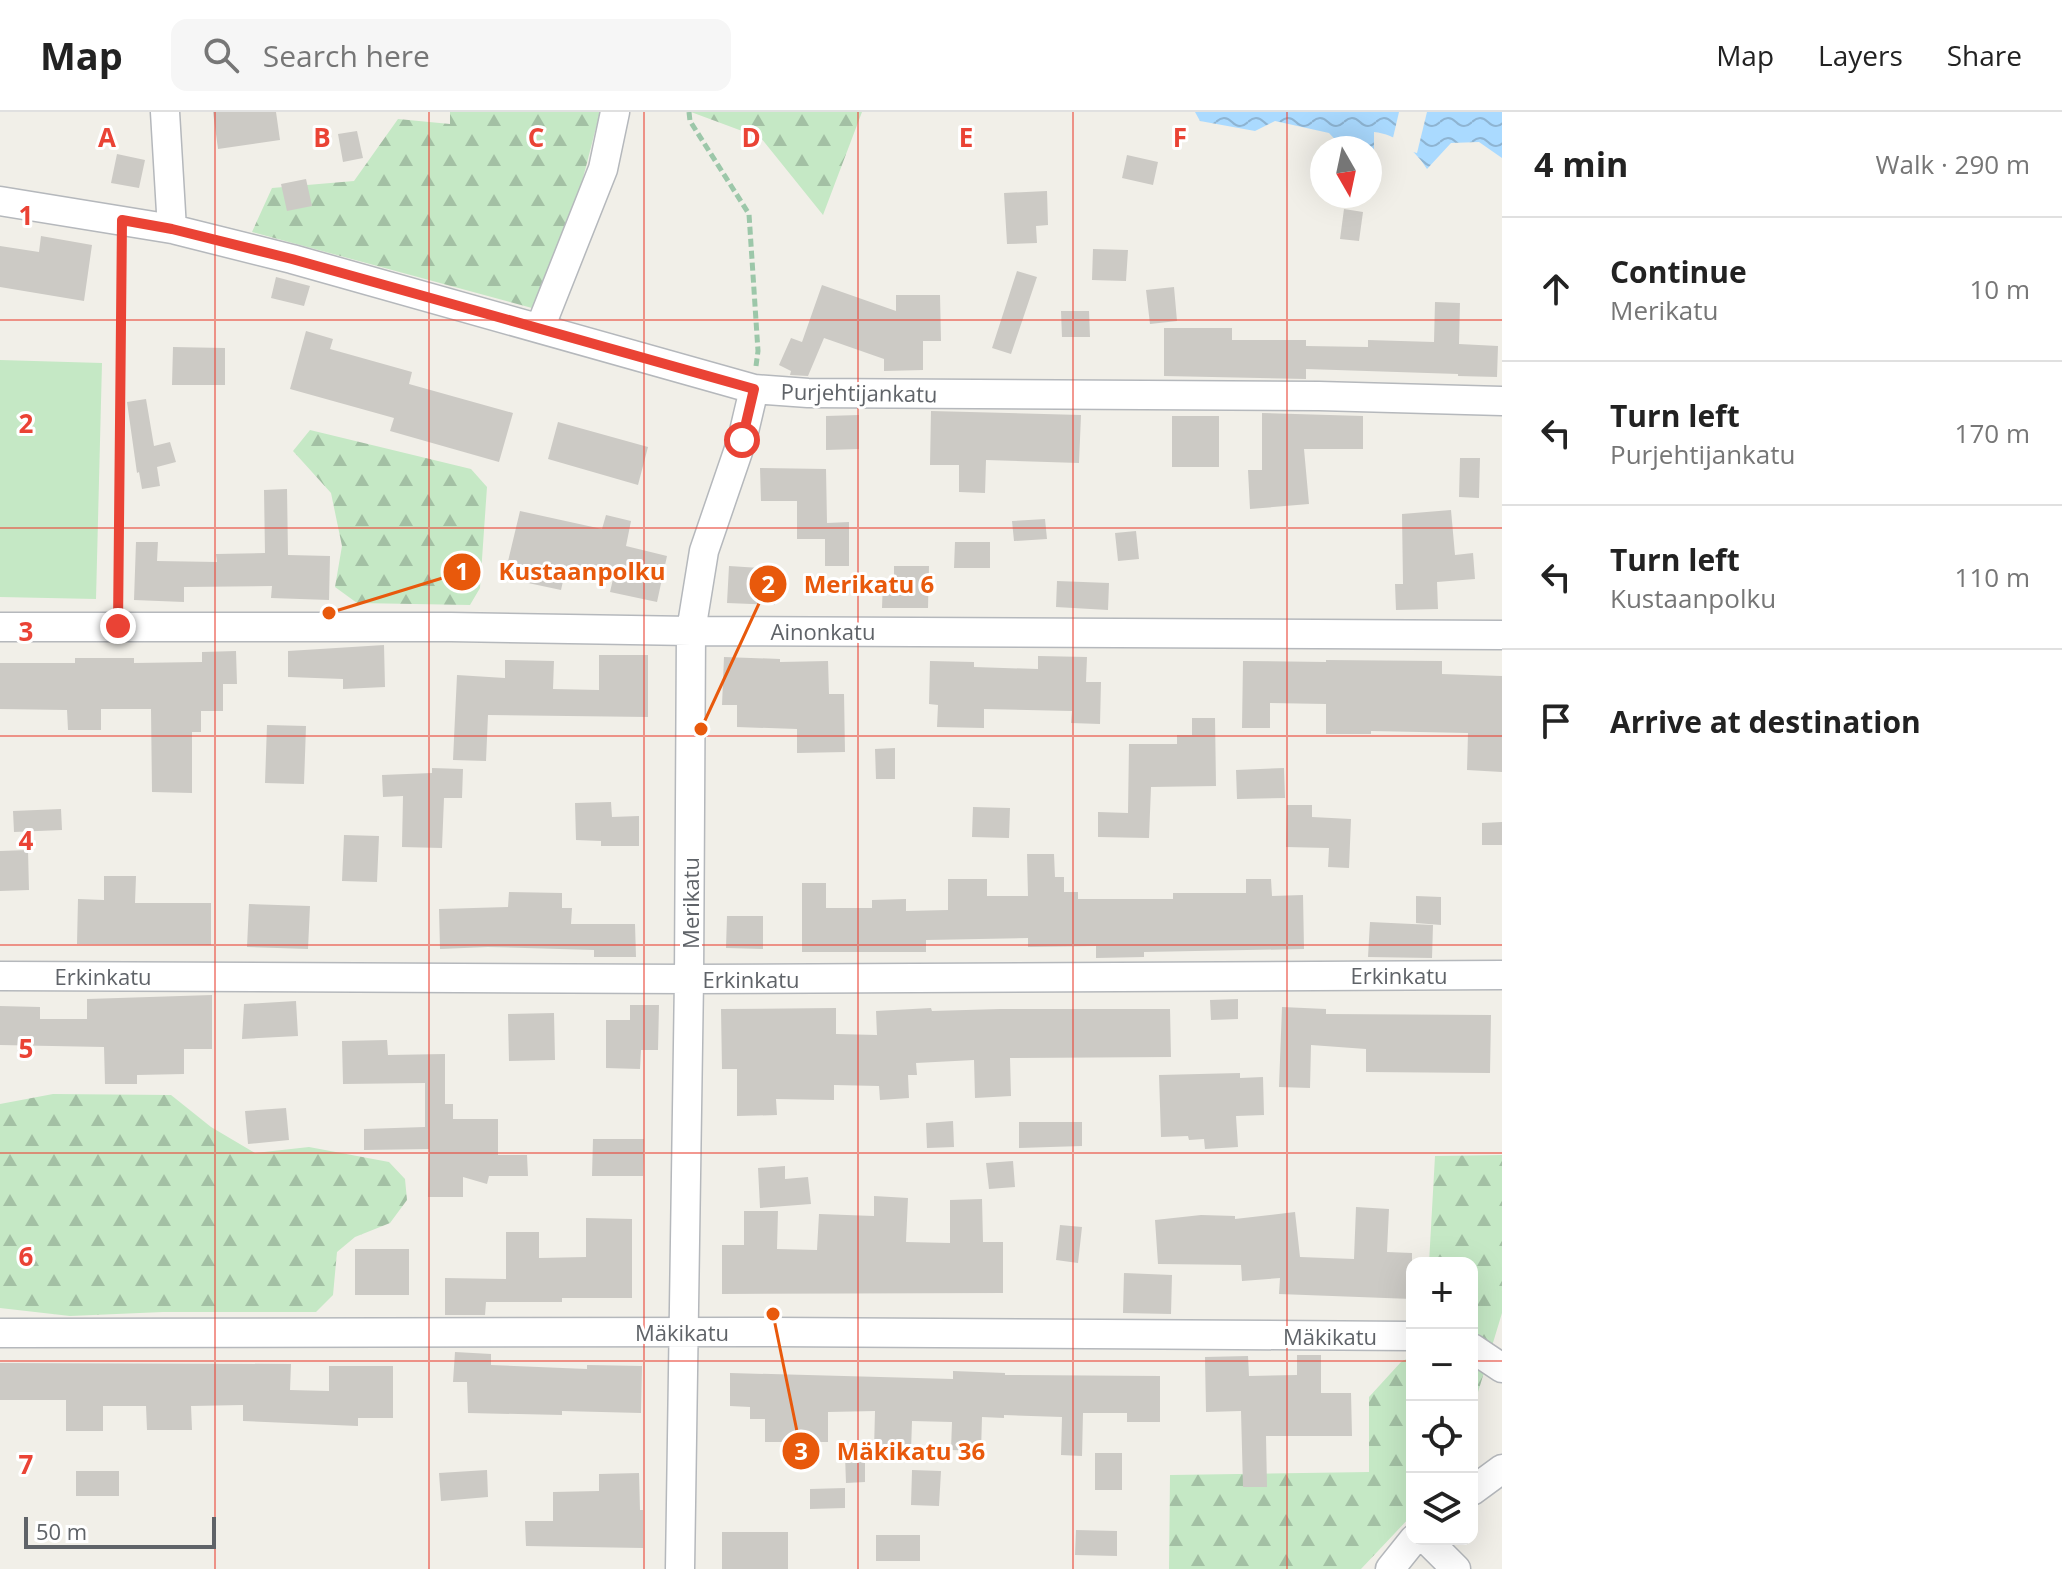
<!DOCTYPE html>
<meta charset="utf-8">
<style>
body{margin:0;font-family:"Open Sans",sans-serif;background:#f6f6f6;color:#222}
.controls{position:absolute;right:24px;bottom:24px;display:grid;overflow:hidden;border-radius:16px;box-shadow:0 8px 32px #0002}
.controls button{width:72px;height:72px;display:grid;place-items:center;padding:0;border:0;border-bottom:2px solid #e0e0e0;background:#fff;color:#222;font:40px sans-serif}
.compass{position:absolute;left:1310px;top:24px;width:72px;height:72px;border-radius:50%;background:#fff;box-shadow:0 8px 32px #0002;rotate:171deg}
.scale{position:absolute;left:24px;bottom:20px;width:192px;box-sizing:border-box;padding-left:8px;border:4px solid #5f6368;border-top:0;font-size:22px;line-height:28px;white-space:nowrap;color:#5f6368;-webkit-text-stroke:6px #fff;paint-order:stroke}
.stop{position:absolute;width:24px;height:24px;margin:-18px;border:6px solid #ea4335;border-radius:50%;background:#fff}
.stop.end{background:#ea4335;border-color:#fff;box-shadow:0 2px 8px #0008}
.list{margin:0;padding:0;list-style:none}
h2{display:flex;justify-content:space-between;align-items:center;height:104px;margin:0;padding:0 32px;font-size:34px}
h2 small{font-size:26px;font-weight:400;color:#767676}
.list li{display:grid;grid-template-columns:52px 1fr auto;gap:24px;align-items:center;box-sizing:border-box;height:144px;padding:0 32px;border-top:2px solid #e0e0e0}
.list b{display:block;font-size:30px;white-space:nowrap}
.list p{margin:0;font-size:26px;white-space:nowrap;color:#767676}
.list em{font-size:26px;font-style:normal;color:#767676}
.icon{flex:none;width:44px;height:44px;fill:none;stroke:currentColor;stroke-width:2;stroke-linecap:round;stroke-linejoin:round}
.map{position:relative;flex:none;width:1502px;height:1457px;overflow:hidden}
header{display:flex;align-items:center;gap:48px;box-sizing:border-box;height:112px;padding:0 40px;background:#fff;border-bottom:2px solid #e0e0e0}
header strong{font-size:38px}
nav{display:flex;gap:44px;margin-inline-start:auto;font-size:28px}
.search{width:560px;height:72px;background:#f6f6f6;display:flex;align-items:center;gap:20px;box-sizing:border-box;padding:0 28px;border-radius:16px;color:#767676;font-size:30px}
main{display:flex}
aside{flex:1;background:#fff}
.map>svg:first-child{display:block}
.forest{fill:url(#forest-firs)}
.park{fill:#c5e8c5}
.water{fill:url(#water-waves)}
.pier{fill:#f1efe8}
.building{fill:#cccac5}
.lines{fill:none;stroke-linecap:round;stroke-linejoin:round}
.minor-casing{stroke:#b5b8bc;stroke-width:31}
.path{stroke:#9cc7a9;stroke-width:5;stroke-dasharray:8 4;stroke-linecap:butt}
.minor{stroke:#fff;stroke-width:28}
.route{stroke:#ea4335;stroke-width:10}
.grid{fill:none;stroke:#ea4335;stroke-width:2;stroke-opacity:0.55}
.labels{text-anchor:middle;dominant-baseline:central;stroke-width:6;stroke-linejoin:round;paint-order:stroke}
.street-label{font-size:22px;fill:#5f6368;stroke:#fff}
.grid-label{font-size:26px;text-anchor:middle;font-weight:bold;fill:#ea4335;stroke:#fff;stroke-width:6;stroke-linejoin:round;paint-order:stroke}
.leader{fill:none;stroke:#e8590c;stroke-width:3}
.callout-dot{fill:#e8590c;stroke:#fff;stroke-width:3}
.mark-label{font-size:24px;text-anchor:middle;font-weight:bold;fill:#fff}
.callout-label{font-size:24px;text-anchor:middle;font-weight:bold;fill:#e8590c;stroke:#fff;stroke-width:6;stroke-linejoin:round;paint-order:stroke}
</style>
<header>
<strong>Map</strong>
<div class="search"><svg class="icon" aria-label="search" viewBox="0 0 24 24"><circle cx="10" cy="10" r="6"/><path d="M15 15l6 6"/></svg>Search here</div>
<nav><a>Map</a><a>Layers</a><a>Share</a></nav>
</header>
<main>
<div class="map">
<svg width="1502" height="1457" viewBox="0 0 1502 1457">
<defs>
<pattern id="forest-firs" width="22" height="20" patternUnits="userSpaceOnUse" patternTransform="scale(2)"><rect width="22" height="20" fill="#c5e8c5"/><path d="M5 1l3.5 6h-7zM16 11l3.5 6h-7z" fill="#a3c0a4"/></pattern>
<pattern id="water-waves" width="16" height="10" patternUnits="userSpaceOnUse" patternTransform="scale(2)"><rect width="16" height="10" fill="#aadaff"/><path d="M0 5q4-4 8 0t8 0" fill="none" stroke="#8eb4d2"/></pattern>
</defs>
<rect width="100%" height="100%" fill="#f1efe8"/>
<!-- forest -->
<path class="forest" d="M450,0H600L581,74L532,196L252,120L272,76L354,69L398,7L450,12Z
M691,0H862L823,103L761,26Z
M310,318L471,357L487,375L480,476L470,493L357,491L335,475L342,434L331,381L293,339Z
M53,982L171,983L211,1015L255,1041L309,1035L389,1050L405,1067L407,1088L390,1111L355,1125L337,1140L333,1183L316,1200H163L70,1204L0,1196V992Z
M1502,1043V1201L1472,1300V1151H1429L1435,1044Z
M1412,1244V1403L1361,1457H1169L1170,1363L1369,1360V1285L1401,1250Z"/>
<!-- park -->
<path class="park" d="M0,248L102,251L96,487L0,485Z"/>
<!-- water -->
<path class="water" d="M1195,0H1502V46L1479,30L1451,31L1427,57C1416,39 1396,22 1374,20V45L1370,44V36H1343L1329,21L1275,9L1255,19L1200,9Z"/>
<!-- pier -->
<path class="pier" d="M1399,0H1427L1417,41L1405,38L1392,30Z"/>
<!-- building -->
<path class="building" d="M213,0H276L280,28L218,37Z
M357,19L363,46L343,50L338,22Z
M117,42L145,48L139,76L111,71Z
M1127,43L1158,50L1153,73L1122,66Z
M306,67L312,94L287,99L281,72Z
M1047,79L1048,113L1036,114L1037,131L1007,132L1004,81Z
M1344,97L1363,100L1359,129L1340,127Z
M41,124L92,133L84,189L0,175V134L39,140Z
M1093,137L1128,138L1126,169L1092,168Z
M1017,159L1037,165L1011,242L992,236Z
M276,165L310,174L304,194L271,186Z
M822,173L896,199V183H940L941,229H923V258L884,259V247L824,226L808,264L790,263L791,259L779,253L791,226L802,230Z
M1174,175L1177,209L1150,212L1146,178Z
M1435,190L1460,191L1459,232L1498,234L1497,265L1458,264V262L1306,257V267L1164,264V216H1232V228H1306V234L1368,235V228L1434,230Z
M1061,199H1089L1090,225H1062Z
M306,219L333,227L330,237L412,260L409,272L513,301L499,350L390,319L394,306L290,277Z
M173,235L225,236V273H172Z
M146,287L154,334L170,330L176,350L157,355L160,374L142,377L139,360L137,361L127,290Z
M931,299L1081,303L1079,351L986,348L985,381L959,380V353H930Z
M1262,301L1363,304V337H1304L1309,392L1250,397L1248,358H1262Z
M859,303V337L826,338V304Z
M1172,304H1219V355H1172Z
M558,310L648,335L638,373L548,347Z
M1460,346H1480L1479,386L1459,385Z
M760,356L826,357L827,411L849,410V454H825V427H797V389H761Z
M287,377L288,443L330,444L329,488L271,486L272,474L184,475V490L134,488L136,430H158L157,449L217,450L216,442L265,441L264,378Z
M1451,398L1455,443L1473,441L1475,467L1437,470L1438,497L1396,498L1395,472H1403L1402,402Z
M520,399L602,417L606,403L631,409L626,434L667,444L657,490L610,480L613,467L566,456L561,478L504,466Z
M1045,407L1047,427L1014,429L1012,409Z
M1136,419L1139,447L1118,449L1115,421Z
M955,430H990V456H954Z
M729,454L777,457L775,493L727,491Z
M894,454H929L928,496H882L883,468H894Z
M1057,469L1109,471L1108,498L1056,495Z
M384,533L385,575L343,577V567L288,565V539Z
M236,539L237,572H223V599H201V620H192V681L152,680L151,597H101V618H68L67,598L0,597V551H75V546H134V551L202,550V540Z
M599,543H648V605L488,603L486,649L453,648L457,563L505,566V548L554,549L553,577L599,578Z
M1038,544L1087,545L1086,570H1101L1100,612L1071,611L1072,599L984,597V616L937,615L938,593L929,592L930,549L974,550V555L1038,557Z
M724,545L780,547V550L828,549L829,582H844L845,640L797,641V617L737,615V593H722Z
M1326,548L1442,549V562L1502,564V660L1467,658L1468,621L1371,619V622H1326V592L1270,591V616H1242L1243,549L1326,550Z
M1192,606H1215L1216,674L1151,675L1149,726L1098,725V700L1128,701L1129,632H1177V623H1192Z
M267,613L306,614L304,672L265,671Z
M895,636V667H876L875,637Z
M432,656L463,657L462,686H444L442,736L402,735L403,684L383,685L382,663L432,661Z
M1284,656L1285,686L1237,687L1236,658Z
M611,690L612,705L639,704V734H601V729L576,728L575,691Z
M1287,693H1312V705L1351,707L1349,756L1328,755L1329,736L1286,735Z
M973,695L1010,696L1009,726L972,725Z
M61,697L62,718L14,720L13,699Z
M1502,710V733H1482V711Z
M344,723L379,724L377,770L342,769Z
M28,738L29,778L0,779V739Z
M1027,742H1054L1055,765H1064V780H1078V787H1173V781H1246V767H1271L1272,784L1303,783L1304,837L1144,840V845L1096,846V834L1028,835V826L926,828V840H802V771H826V796H872V788L906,787V799L948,798V767H987V784H1028Z
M104,764H136L135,791H211V833L77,832L78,787L104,788Z
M509,780L562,781V796H572L571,812H635L636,845H594V838L488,835L440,837L439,797L508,795Z
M1416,784L1441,785V813L1416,811Z
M249,792L310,794L308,837L247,835Z
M727,804H763V837L726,836Z
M1370,810L1433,813L1432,846L1368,845Z
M212,883V937H184V962L137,963V972H105L104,935L0,933V894L40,895V907H87V887Z
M1238,887V907L1211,908L1210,888Z
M296,889L298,924L242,927L244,892Z
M630,893H659L658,938H641L640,957L606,956V908H630Z
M1282,895L1326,897V902L1491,903L1490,961L1366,960V937L1311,933L1310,976L1279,975Z
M836,896V922L877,923L876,899L931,896L932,899L1000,897H1170L1171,945L1010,946L1011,984L975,986L974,948L916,951L917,963H908L909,986L880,988L879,974L834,973V988L776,987L777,1003L737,1004V957H722L721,897Z
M554,901L555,948L509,949L508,902Z
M387,928L388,943L445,942V992H453V1007H498V1043H527L528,1064H489L487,1072L463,1065V1085H428L429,1037L364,1038V1017L425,1015V971L343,972L342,929Z
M1240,961V966L1263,965L1264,1003L1236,1004L1238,1035L1205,1037L1204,1027L1189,1028L1188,1024L1161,1025L1159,963Z
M286,996L289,1028L248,1032L245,999Z
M953,1009L954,1035L927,1036L926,1011Z
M1019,1010H1082V1034L1019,1036Z
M593,1027H644L643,1064H592Z
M1013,1049L1015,1075L989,1077L986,1051Z
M785,1054V1067L808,1065L811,1092L760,1096L758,1056Z
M874,1084L908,1086L906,1130L950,1131V1088L982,1087L983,1130H1003V1181L722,1182V1133H744V1099H778L777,1137L817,1138L819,1102L874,1104Z
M1356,1095L1389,1097L1387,1140L1412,1141V1187L1279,1182L1280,1166L1242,1169L1241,1153L1158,1152L1155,1108L1201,1103L1235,1104V1107L1295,1100L1300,1145L1354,1147Z
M586,1106L632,1107V1186H562V1190H486L485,1203H445V1166L506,1167V1120H539V1146L586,1145Z
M1060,1113L1082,1115L1078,1151L1056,1148Z
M355,1137H409V1183H355Z
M1124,1161L1172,1163L1171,1202L1123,1201Z
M455,1240L491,1242V1253L587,1257V1253L642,1254L641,1301L562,1299V1303L468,1301L467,1270H453Z
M1297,1243H1321V1281H1351L1352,1324H1266L1267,1375H1243L1241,1299L1206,1300L1205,1245L1248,1244L1249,1264L1297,1263Z
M0,1251L291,1252L290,1278L329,1279V1254H393V1306H358V1314L243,1309V1293L191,1294L192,1318H147L146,1294H103V1319H66V1288H0Z
M953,1259L1005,1261V1263L1160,1264V1310H1127V1301H1083L1082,1344L1061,1343L1062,1305L1004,1303V1306L982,1305L981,1339L951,1338L952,1310L912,1309L911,1339L874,1338L875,1299L828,1300V1330H765V1307H750V1295L730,1294V1261L953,1267Z
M1095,1341H1122V1378H1095Z
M845,1343H865V1370L846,1371Z
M487,1358L488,1385L441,1389L439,1361Z
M912,1358L941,1359L939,1394L911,1393Z
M76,1359H119V1384H76Z
M639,1361L640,1398H643V1436L526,1434L525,1409H553V1380L599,1379V1362Z
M845,1376V1396L810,1397V1377Z
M1076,1418L1117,1419V1444L1075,1443Z
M722,1420H788V1457H722Z
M876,1423H920V1449H876Z"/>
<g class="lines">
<defs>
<path id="minor" d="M165,0L172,117
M0,89L172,117L292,147L754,277L808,281L1319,284L1502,289
M540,216L603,57L615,0
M0,515H451L691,519L1502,523
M0,864L689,867L1502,863
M0,1221L772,1220L1412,1224
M1472,1236L1502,1256
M1472,1379L1502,1357
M1426,1427L1456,1457
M680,1457L689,867L691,519L704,439L742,328L754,277
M1390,1457L1414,1427"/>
</defs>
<!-- minor casing -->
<use href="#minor" class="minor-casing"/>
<!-- path -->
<path class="path" d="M689,0L690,9L749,102L758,239L756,254
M118,489L121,131"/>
<!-- minor -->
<use href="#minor" class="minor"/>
</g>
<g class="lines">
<!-- route -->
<path class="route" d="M118,514L122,108L172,117L292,147L754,277L742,328"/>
</g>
<!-- grid -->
<path class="grid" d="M215,0V1457M429,0V1457M644,0V1457M858,0V1457M1073,0V1457M1287,0V1457M0,208H1502M0,416H1502M0,624H1502M0,833H1502M0,1041H1502M0,1249H1412M1472,1249H1502"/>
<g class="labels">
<!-- street labels -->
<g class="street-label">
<text transform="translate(859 280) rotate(1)">Purjehtijankatu</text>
<text x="823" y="519">Ainonkatu</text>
<text transform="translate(690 791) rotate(-90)">Merikatu</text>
<text x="1399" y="863">Erkinkatu</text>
<text x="103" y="864">Erkinkatu</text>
<text x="751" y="867">Erkinkatu</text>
<text x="682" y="1220">Mäkikatu</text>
<text x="1330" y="1224">Mäkikatu</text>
</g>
</g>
<g class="grid-label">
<text x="107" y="35">A</text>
<text x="322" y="35">B</text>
<text x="536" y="35">C</text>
<text x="751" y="35">D</text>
<text x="966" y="35">E</text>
<text x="1180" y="35">F</text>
<text x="26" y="113">1</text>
<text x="26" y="321">2</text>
<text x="26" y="529">3</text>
<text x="26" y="738">4</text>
<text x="26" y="946">5</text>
<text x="26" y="1154">6</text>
<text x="26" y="1362">7</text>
</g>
<!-- callouts -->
<path class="leader" d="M329 501L462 460M701 617L768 472M773 1202L801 1339"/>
<g class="callout-dot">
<circle cx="329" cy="501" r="8"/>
<circle cx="701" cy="617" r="8"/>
<circle cx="773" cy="1202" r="8"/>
<circle cx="462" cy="460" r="20"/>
<circle cx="768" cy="472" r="20"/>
<circle cx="801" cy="1339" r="20"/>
</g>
<g class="mark-label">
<text x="462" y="468">1</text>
<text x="768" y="481">2</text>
<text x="801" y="1348">3</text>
</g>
<g class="callout-label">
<text x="582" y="468">Kustaanpolku</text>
<text x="869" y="481">Merikatu 6</text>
<text x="911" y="1348">Mäkikatu 36</text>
</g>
</svg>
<div class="controls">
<button>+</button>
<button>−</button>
<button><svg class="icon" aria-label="locate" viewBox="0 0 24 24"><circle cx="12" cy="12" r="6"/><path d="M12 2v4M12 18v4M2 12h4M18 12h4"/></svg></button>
<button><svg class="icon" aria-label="layers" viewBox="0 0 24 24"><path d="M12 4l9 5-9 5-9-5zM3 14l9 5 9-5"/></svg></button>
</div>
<svg class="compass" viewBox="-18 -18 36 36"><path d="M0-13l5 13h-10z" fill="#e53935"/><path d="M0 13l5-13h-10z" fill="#767676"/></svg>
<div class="scale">50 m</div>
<div class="stop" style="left:742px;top:328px"></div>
<div class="stop end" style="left:118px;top:514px"></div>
</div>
<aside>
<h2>4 min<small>Walk · 290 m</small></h2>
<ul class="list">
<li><svg class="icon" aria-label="ahead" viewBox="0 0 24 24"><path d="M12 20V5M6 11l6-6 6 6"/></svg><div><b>Continue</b><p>Merikatu</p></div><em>10 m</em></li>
<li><svg class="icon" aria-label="left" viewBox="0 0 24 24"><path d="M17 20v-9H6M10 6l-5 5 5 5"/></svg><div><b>Turn left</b><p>Purjehtijankatu</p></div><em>170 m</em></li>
<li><svg class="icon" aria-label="left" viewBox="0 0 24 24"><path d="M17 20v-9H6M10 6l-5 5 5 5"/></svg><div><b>Turn left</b><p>Kustaanpolku</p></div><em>110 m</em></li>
<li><svg class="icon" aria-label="arrive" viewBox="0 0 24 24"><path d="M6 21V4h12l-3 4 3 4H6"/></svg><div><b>Arrive at destination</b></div></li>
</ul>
</aside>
</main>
